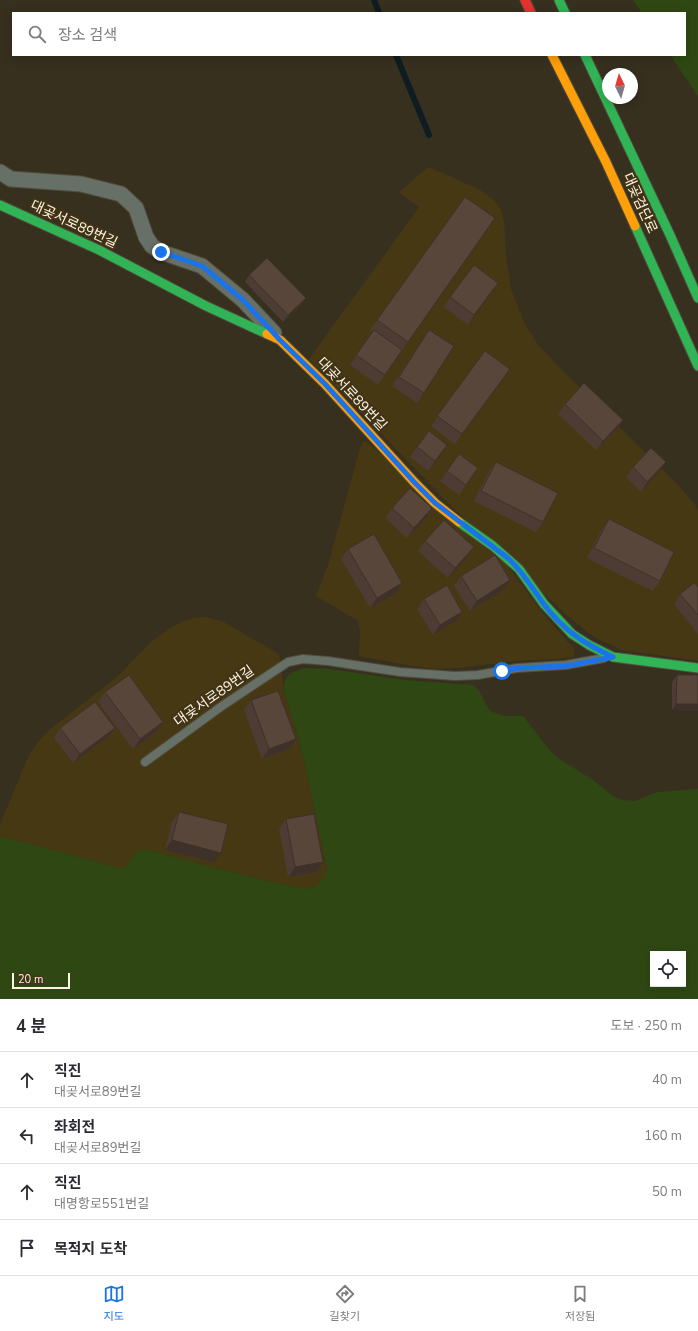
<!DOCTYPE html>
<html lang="ko">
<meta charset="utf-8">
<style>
body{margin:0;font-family:"Nunito Sans","Noto Sans KR",sans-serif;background:#f7f7f7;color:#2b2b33}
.controls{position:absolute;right:12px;bottom:12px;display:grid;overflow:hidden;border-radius:0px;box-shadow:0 2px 10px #0003}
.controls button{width:36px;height:36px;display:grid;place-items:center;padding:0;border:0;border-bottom:1px solid #e1e1e2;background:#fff;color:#2b2b33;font:20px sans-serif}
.compass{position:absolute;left:602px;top:68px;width:36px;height:36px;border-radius:50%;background:#fff;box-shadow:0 2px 10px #0003;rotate:355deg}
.scale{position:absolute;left:12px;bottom:10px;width:58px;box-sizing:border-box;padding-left:4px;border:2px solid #fcf4e2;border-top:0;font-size:11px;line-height:14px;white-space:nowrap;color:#fcf4e2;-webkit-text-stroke:3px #413315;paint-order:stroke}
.stop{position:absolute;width:12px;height:12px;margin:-9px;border:3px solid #1a73e8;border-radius:50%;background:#fff}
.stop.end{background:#1a73e8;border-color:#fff;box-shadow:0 1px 4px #0008}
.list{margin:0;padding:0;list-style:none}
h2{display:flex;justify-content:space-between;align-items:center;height:52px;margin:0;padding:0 16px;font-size:17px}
h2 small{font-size:13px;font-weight:400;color:#7c7c81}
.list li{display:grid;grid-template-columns:26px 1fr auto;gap:12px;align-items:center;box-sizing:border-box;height:56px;padding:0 16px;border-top:1px solid #e1e1e2}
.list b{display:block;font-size:15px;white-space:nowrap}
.list p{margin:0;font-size:13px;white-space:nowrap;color:#7c7c81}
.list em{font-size:13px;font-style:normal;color:#7c7c81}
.icon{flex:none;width:22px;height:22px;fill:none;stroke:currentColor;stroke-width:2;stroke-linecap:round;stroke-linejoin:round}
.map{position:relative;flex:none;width:698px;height:999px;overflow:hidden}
.search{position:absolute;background:#fff;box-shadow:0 2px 10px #0003;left:12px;right:12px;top:12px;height:44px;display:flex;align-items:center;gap:10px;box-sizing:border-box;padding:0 14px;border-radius:0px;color:#7c7c81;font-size:15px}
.sheet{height:276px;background:#fff}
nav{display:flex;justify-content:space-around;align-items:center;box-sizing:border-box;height:56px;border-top:1px solid #e1e1e2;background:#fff;font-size:11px;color:#7c7c81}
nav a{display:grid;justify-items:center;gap:2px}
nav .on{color:#1a73e8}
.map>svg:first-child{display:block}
.built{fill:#473814}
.green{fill:#2f4813;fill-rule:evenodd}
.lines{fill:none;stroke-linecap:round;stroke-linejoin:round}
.stream{stroke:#0f1d20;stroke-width:6}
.lane-casing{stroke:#514b3c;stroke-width:10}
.street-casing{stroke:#514b3c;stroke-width:17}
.fast-casing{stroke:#514b3c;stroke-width:11}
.slow-casing{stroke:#514b3c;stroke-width:11}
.jam-casing{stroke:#514b3c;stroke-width:11}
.lane{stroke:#677066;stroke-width:8}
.street{stroke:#677066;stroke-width:15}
.fast{stroke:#30b455;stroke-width:9}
.slow{stroke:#ff9f0a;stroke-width:9}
.jam{stroke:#e5322d;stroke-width:9}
.wall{fill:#4d3c33}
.shaded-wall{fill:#3e3129}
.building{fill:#59463b;stroke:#3e3129}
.route{stroke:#1a73e8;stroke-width:5}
.labels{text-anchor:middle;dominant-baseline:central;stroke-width:4;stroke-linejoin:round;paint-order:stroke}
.street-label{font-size:14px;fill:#fcf4e2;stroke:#413315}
</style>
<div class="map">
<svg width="698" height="999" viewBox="0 0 698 999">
<rect width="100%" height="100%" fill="#37301f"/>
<!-- built -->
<path class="built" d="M428,167L445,174L480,190L494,200L501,209L504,222L506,257L511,289L525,324L536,342L563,371L676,483L694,503L698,510V661L622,650L595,638L570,618L457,512L309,359L419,207L399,192Z
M366,441L506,564L546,617L574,649L575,654L573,657L565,658L516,661L458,668L439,669L413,666L359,656L360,631L358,621L316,596L328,565L357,459L362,442Z
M205,617L222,621L279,654L284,689L303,755L327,869L324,877L315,887L304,889L263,880L147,850L133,855L125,868H120L0,836V824L29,755L38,742L49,730L116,678L151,642L169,629L181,622L193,618Z"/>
<!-- green -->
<path class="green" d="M633,0H698V96L670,55H685V13H642Z
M304,668L330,669L404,680L473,685C483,692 482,700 489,709C497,717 512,716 523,716L550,751L561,760L593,780L614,797L623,800L635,801L657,792L698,789V999H0V836L120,868H125L133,855L139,850H147L263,880L304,889L315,887L324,877L327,869L303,755L284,689C284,674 291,673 304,668ZM653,954H683V984H653Z"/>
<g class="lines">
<!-- stream -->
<path class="stream" d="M374,0L379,13
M396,55L429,135"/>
<defs>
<path id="lane" d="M145,762L222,706L288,662L303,659L328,661L400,672L455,676L478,675L517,668L566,665L604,658"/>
<path id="street" d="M0,172L11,179L81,184L121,194L136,208L146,237L152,246L161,252L202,266L243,300L274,333"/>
<path id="fast" d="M559,0L565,13
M585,55L670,235L698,298
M0,205L99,250L206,306L267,334
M635,226L698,366
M459,522L493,546L519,569L544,604L572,634L589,645L613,657L698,668"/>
<path id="slow" d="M552,55L606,162L635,226
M267,334L280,340L325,384L415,483L435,503L459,522"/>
<path id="jam" d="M525,0L531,13"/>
</defs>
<!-- lane casing -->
<use href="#lane" class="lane-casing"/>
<!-- street casing -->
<use href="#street" class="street-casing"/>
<!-- fast casing -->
<use href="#fast" class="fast-casing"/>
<!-- slow casing -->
<use href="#slow" class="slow-casing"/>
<!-- jam casing -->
<use href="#jam" class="jam-casing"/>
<!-- lane -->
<use href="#lane" class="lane"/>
<!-- street -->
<use href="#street" class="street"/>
<!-- fast -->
<use href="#fast" class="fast"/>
<!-- slow -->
<use href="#slow" class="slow"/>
<!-- jam -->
<use href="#jam" class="jam"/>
</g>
<!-- wall -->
<path class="wall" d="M465,197L495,218L402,350L378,385L350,365L373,332L370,330Z
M249,275L306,298L301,305L283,322L245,282Z
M498,283L468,325L444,307L450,297Z
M429,330L424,393L417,403L392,386Z
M485,351L510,369L455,444L431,426Z
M565,404L623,420L616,430L596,450L558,414Z
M417,447L441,455L428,471L410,457Z
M459,454L478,468L459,495L440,481Z
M496,462L543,522L536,532L474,501L489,471Z
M633,467L659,472L641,492L626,477Z
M392,508H432L426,518L407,538L385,518Z
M609,519L660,581L653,591L587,558L602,529Z
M425,541L474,547L467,557L448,578L418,551Z
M348,549L402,583L396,593L370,608L341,559Z
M461,576L503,590L470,611L454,586Z
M698,587V634L674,604L680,594Z
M424,599L456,621L433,635L417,609Z
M677,675H698V711L672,710V682Z
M105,692L156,732L133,749L98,702Z
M251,700L289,749L262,759L244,710Z
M60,728H115L108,737L73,763L54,738Z
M179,812L214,862L165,850L172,822Z
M286,819L323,862L316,872L288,877L279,829Z"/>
<!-- shaded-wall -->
<path class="shaded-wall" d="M498,283L491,293L468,325L474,315Z
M306,298L301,305L283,322L288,315Z
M623,420L616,430L596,450L603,441Z
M447,445L441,455L428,471L435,461Z
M666,462L659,472L641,492L647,482Z
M432,508L426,518L407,538L414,528Z
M474,547L467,557L448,578L455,568Z
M510,580L503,590L470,611L477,601Z
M402,583L396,593L370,608L377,598Z
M462,612L456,621L433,635L440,625Z
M676,704H698V711L672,710Z
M163,722L156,732L133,749L140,739Z
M115,728L108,737L73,763L80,754Z
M296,739L289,749L262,759L269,749Z
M172,840L221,853L214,862L165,850Z
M323,862L316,872L288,877L295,867Z"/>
<!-- building -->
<path class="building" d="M465,197L495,218L408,342L377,320Z
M267,258L306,298L288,315L249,275Z
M474,265L498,283L474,315L450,297Z
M374,330L402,350L385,375L356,355Z
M429,330L454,346L424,393L399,377Z
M485,351L510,369L462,434L437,416Z
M584,383L623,420L603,441L565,404Z
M429,431L447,445L435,461L417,447Z
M651,448L666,462L647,482L633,467Z
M459,454L478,468L466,485L447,471Z
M496,462L558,493L543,522L481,491Z
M410,488L432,508L414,528L392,508Z
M609,519L674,552L660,581L594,548Z
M444,520L474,547L455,568L425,541Z
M374,534L402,583L377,598L348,549Z
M495,555L510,580L477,601L461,576Z
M694,583L698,587V615L680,594Z
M447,585L462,612L440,625L424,599Z
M129,675L163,722L140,739L105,692Z
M677,675H698V704H676Z
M278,691L296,739L269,749L251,700Z
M95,702L115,728L80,754L60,728Z
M179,812L228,824L221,853L172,840Z
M314,814L323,862L295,867L286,819Z"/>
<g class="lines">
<!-- route -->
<path class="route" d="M161,252L202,266L243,300L280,340L325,384L415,483L435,503L509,559C523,572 532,588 543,603C563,630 583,643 613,657L566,666L517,668L502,671"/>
</g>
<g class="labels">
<!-- street labels -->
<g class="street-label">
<text transform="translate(640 203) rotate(66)">대곶검단로</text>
<text transform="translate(74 224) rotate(25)">대곶서로89번길</text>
<text transform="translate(352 394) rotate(47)">대곶서로89번길</text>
<text transform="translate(214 696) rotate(-35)">대곶서로89번길</text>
</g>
</g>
</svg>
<div class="controls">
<button><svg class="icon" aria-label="locate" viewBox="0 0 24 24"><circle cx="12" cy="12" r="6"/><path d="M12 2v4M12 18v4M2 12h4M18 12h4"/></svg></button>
</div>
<svg class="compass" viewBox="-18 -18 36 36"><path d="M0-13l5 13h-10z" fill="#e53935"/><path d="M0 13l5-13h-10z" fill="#7c7c81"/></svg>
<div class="scale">20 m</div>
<div class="stop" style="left:502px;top:671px"></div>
<div class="stop end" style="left:161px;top:252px"></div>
<div class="search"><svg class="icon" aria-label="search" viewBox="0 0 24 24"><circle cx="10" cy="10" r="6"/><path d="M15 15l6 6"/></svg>장소 검색</div>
</div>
<section class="sheet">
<h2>4 분<small>도보 · 250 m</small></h2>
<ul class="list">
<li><svg class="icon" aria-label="ahead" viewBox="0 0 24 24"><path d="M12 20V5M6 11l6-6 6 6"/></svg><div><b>직진</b><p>대곶서로89번길</p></div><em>40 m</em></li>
<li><svg class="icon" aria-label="left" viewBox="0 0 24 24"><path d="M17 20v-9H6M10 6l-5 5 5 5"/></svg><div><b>좌회전</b><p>대곶서로89번길</p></div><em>160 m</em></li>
<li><svg class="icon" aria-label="ahead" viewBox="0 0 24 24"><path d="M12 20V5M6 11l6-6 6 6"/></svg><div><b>직진</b><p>대명항로551번길</p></div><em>50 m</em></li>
<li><svg class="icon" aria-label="arrive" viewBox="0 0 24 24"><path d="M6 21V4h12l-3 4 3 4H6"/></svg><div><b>목적지 도착</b></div></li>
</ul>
</section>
<nav>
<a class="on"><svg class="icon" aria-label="map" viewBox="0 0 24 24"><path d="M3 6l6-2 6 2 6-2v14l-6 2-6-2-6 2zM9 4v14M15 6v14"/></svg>지도</a>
<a><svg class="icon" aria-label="directions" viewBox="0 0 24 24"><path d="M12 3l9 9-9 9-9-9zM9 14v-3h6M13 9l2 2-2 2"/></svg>길찾기</a>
<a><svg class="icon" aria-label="saved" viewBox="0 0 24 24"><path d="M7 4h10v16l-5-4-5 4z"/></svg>저장됨</a>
</nav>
